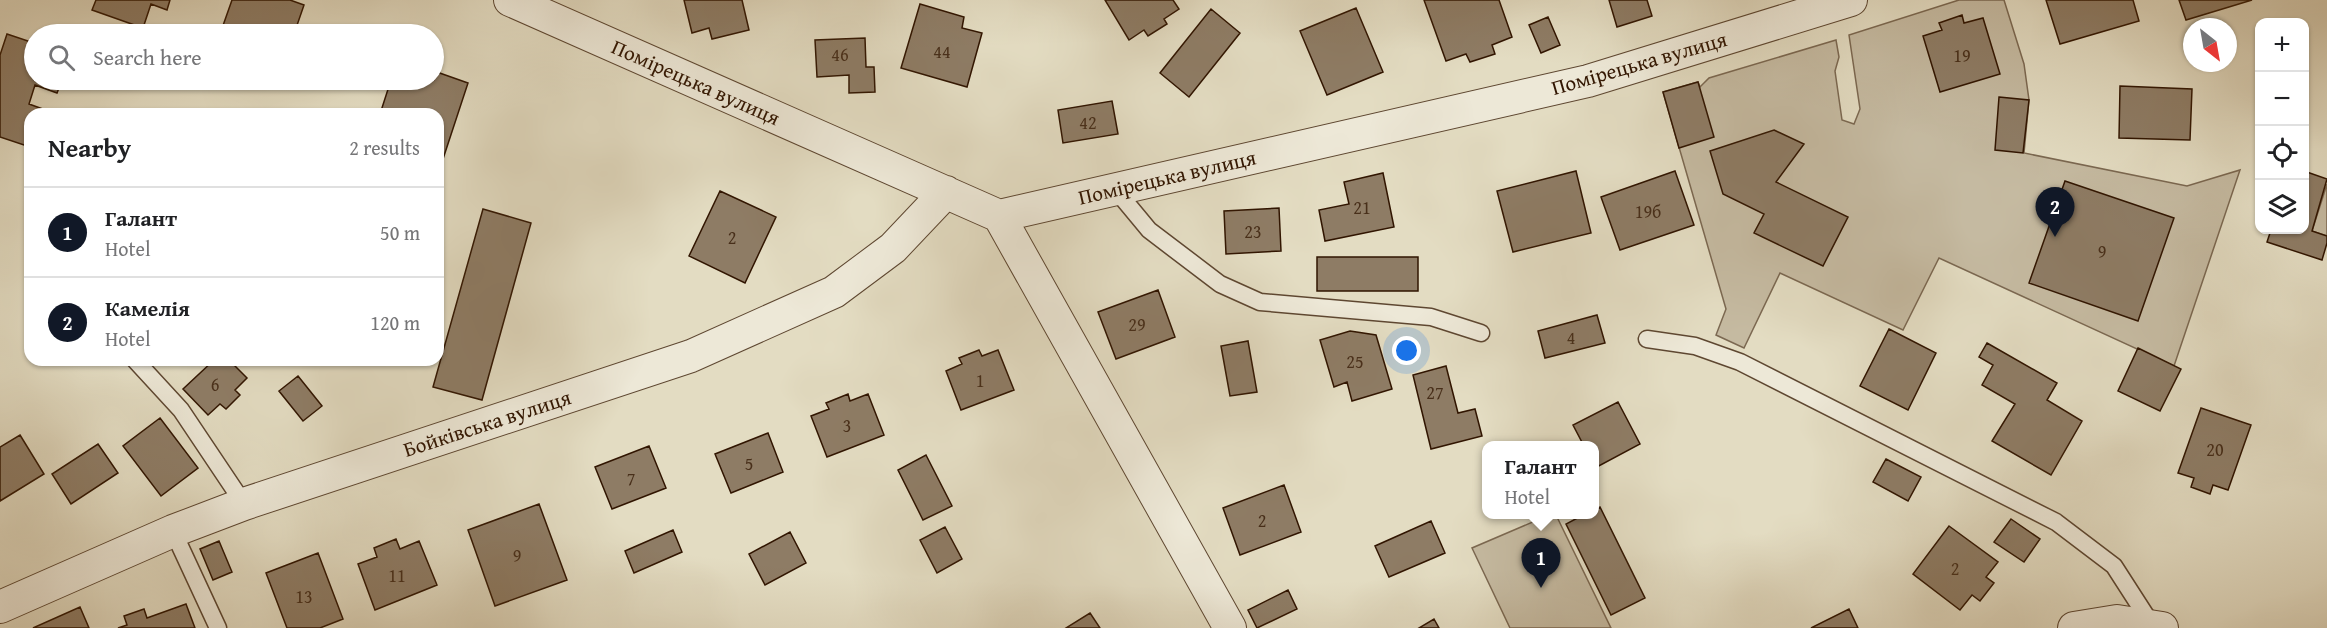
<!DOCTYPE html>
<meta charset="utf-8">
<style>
body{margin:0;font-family:"Gentium Book Plus",serif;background:#f2f2f2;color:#202124}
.controls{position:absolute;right:18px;top:18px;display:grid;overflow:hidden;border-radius:12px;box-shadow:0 2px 4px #0004}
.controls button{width:54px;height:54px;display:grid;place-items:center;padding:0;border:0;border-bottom:2px solid #e0e0e0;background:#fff;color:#202124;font:30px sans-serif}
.compass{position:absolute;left:2183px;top:18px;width:54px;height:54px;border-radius:50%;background:#fff;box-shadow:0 2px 4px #0004;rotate:149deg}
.you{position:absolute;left:1407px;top:351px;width:21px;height:21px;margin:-15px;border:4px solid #fff;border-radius:50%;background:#1a73e8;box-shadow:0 0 0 9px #1a73e833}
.badge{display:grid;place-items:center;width:39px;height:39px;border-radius:50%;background:#111827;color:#fff;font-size:20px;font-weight:700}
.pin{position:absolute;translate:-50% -50px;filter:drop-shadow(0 2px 3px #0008)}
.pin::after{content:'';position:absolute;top:32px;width:21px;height:18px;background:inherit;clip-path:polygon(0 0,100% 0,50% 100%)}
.popup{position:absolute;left:1482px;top:441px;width:117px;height:78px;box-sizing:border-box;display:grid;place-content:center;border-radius:12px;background:#fff;filter:drop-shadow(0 2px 4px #0005);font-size:20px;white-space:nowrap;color:#757577}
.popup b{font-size:22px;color:#202124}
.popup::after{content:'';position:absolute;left:50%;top:100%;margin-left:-12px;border:12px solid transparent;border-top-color:#fff}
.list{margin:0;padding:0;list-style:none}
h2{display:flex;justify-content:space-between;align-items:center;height:78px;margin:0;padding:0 24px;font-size:26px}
h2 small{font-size:20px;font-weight:400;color:#757577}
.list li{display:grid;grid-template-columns:39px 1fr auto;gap:18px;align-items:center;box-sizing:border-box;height:90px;padding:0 24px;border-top:2px solid #e0e0e0}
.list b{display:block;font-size:22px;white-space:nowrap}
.list p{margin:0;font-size:20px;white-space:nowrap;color:#757577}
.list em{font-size:20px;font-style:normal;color:#757577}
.icon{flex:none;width:33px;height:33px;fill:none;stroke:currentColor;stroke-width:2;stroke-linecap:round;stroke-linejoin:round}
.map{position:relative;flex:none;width:2327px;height:628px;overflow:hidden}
.search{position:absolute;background:#fff;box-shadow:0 2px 4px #0004;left:24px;top:24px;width:420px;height:66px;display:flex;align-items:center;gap:15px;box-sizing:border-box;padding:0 21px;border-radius:33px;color:#757577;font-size:22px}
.panel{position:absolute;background:#fff;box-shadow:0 2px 4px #0004;left:24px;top:108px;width:420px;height:258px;border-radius:18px}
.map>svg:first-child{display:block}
.green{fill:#c5baa1;stroke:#7b6851;stroke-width:1.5}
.building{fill:#8e7c65;stroke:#311501;stroke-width:1.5}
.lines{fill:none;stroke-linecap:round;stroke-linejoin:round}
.service-casing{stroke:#5e4731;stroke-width:19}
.minor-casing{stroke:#5e4731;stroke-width:34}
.service{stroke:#ede8d7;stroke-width:16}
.minor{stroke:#ede8d7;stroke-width:32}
.labels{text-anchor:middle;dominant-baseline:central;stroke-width:4.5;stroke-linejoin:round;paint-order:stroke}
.number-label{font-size:18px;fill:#482f1a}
.street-label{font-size:21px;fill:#311501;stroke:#ede8d7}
</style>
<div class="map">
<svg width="2327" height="628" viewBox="0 0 2327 628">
<rect width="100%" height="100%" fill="#e3dcc2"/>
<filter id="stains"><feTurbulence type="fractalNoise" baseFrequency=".00333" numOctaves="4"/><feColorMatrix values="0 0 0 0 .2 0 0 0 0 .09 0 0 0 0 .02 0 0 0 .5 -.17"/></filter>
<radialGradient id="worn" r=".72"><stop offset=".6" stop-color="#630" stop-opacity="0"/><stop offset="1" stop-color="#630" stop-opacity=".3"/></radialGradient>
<!-- green -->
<path class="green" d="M1959,0H2004L2024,64L2029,100L2024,153L2187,186L2240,170L2174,366L1939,258L1903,330L1780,273L1744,348L1716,335L1726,309L1663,92L1698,82L1700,87L1709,78L1836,40L1839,57L1835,71L1842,120L1854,124L1860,109L1849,35Z
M2327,184V236L2312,231Z
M1549,515H1556L1611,628H1510L1472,548Z"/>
<!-- building -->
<path class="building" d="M96,0H170L167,10L151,4L143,28L92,10Z
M232,0H290L304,5L294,34H220Z
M684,0H742L749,30L712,39L709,28L692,33Z
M1105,0H1173L1179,9L1164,19L1167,24L1148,36L1144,30L1129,40Z
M1424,0H1499L1512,37L1492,45L1495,54L1470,62L1466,54L1446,61Z
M1609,0H1647L1652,16L1617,27Z
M2046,0H2133L2139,21L2060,44Z
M2179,0H2252L2186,20Z
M920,4L964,17L962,28L982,33L967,87L901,68Z
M1356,8L1383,72L1327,95L1300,31Z
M1211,9L1240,33L1189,97L1160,73Z
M1962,15L1964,23L1983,18L2000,74L1940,92L1923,36L1942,30L1939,23Z
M1548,17L1560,45L1541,53L1529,25Z
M7,34L34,43V80H62L57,93L35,85L29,104L51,112L50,114H30V147L0,137V55Z
M865,38L866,67H874L875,92L849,93V75L817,77L815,40Z
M434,71L468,83L441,165L438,164V114H380L391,80H434Z
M1698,82L1714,137L1679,148L1663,92Z
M2120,86L2192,89L2190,140L2119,138Z
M1999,97L2029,100L2023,153L1995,150Z
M1112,101L1118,134L1063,143L1058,110Z
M1774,130L1804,144L1776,182L1848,217L1823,266L1754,233L1764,214L1723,194L1710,151Z
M1576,171L1591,233L1513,252L1497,191Z
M1675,171L1694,225L1620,250L1601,197Z
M2304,171L2327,179L2312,231L2327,236V243L2322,260L2267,242L2271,230H2304Z
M1383,173L1394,227L1325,241L1319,210L1349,204L1344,182Z
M2065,181L2174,218L2138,321L2029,283Z
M720,191L776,217L745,283L689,256Z
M1279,208L1281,251L1226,254L1224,211Z
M483,209L531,223L482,400L433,387Z
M1317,257H1418V291H1317Z
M1158,290L1175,337L1116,359L1098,312Z
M1597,315L1605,343L1545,358L1538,331Z
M1889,329L1936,353L1908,410L1860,386Z
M1350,331L1376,335L1392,389L1352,401L1347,382L1334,387L1320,340Z
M1248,341L1257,392L1230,396L1221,346Z
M1987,343L2057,383L2047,400L2082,421L2051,475L1992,441L2015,404L1982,385L1993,365L1979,357Z
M2138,348L2181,369L2160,411L2118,391Z
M979,350L982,356L998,350L1014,390L961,410L946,371L962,364L959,358Z
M214,360H229L247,378L235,390L240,395L226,409L220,404L208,415L183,389Z
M1446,366L1458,413L1475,409L1482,436L1431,449L1413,375Z
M298,376L322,406L303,421L279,391Z
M848,394L850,401L868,394L884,435L827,457L811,416L829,409L826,403Z
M1618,402L1640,444L1595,468V446H1584L1573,425Z
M2201,408L2251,425L2228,490L2213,485L2210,494L2191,487L2194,478L2178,473Z
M160,418L198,468L161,496L123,446Z
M768,433L783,472L731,493L715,454Z
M20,435L44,474L0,501V447Z
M98,444L118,473L71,504L52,474Z
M649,446L666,488L612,509L595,467Z
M926,455L952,506L923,520L898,470Z
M1886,459L1921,477L1908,501L1873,482Z
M1284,485L1301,532L1240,555L1223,508Z
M539,504L567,580L495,606L468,530Z
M1600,507L1645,598L1611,615L1566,524L1585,514H1595V510Z
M2011,519L2040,539L2024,562L1994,542Z
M1431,521L1445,553L1389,577L1375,546Z
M1949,526L1998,562L1986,577L1994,583L1980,601L1972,595L1960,610L1913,574Z
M945,527L962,559L937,573L920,540Z
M673,530L682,552L634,573L625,551Z
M790,532L806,563L765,585L749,554Z
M396,539L400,549L419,541L437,585L375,610L358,564L377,557L374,548Z
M219,541L232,572L213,580L200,549Z
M318,553L343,619L320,628H287L266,573Z
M1288,590L1297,609L1257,628L1248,610Z
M186,604L195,628H118L127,625L124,616L144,609L147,618Z
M80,607L89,628H33Z
M1849,609L1858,628H1811Z
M1090,613L1100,628H1066Z
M1434,619L1439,628H1419Z"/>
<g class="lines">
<defs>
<path id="service" d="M1115,189L1149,230L1220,284L1260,302L1431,317L1481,333
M1647,339L1695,346L1740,362L2056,522L2114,566L2152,625
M135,360L181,410L244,504
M173,531L218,628"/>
<path id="minor" d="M510,0L999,216L1588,81L1851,0
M999,216L1230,628
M0,607L173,531L244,504L691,356L834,292L893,248L946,192
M2074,628L2117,621L2162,628"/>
</defs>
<!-- service casing -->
<use href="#service" class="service-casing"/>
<!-- minor casing -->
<use href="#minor" class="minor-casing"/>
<!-- service -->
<use href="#service" class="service"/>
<!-- minor -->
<use href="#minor" class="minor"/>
</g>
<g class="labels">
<!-- number labels -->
<g class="number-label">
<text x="942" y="51">44</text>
<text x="840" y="54">46</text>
<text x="1962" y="55">19</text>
<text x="1088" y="122">42</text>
<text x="1362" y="207">21</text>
<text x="1648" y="211">19б</text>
<text x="1253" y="231">23</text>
<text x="732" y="237">2</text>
<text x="2102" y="251">9</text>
<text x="1137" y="324">29</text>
<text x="1571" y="337">4</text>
<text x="1355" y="361">25</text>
<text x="980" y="380">1</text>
<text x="215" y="384">6</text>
<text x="1435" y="392">27</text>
<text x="847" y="425">3</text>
<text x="2215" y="449">20</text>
<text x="749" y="463">5</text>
<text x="631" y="478">7</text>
<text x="1262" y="520">2</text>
<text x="517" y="555">9</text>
<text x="1955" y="568">2</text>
<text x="397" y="575">11</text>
<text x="304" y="596">13</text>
</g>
<!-- street labels -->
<g class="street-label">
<text transform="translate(1639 63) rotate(-16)">Помірецька вулиця</text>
<text transform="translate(696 82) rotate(24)">Помірецька вулиця</text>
<text transform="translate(1167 177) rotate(-13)">Помірецька вулиця</text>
<text transform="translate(487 423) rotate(-18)">Бойківська вулиця</text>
</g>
</g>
<rect width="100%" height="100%" filter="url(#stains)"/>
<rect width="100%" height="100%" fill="url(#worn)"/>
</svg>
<div class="controls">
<button>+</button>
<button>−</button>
<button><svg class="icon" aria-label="locate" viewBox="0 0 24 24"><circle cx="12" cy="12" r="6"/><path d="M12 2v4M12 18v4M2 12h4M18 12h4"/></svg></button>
<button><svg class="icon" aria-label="layers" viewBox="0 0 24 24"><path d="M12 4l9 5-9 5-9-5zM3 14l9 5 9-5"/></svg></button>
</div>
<svg class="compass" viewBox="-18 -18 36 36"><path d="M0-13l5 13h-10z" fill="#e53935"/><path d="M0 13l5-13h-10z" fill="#757577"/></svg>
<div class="you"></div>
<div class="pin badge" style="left:1541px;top:588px">1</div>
<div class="popup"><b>Галант</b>Hotel</div>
<div class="pin badge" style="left:2055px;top:237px">2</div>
<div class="search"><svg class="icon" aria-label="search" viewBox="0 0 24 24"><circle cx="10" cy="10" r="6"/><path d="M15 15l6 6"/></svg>Search here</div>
<section class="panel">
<h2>Nearby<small>2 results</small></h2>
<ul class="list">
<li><span class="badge">1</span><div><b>Галант</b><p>Hotel</p></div><em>50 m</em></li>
<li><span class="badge">2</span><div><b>Камелія</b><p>Hotel</p></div><em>120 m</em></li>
</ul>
</section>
</div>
